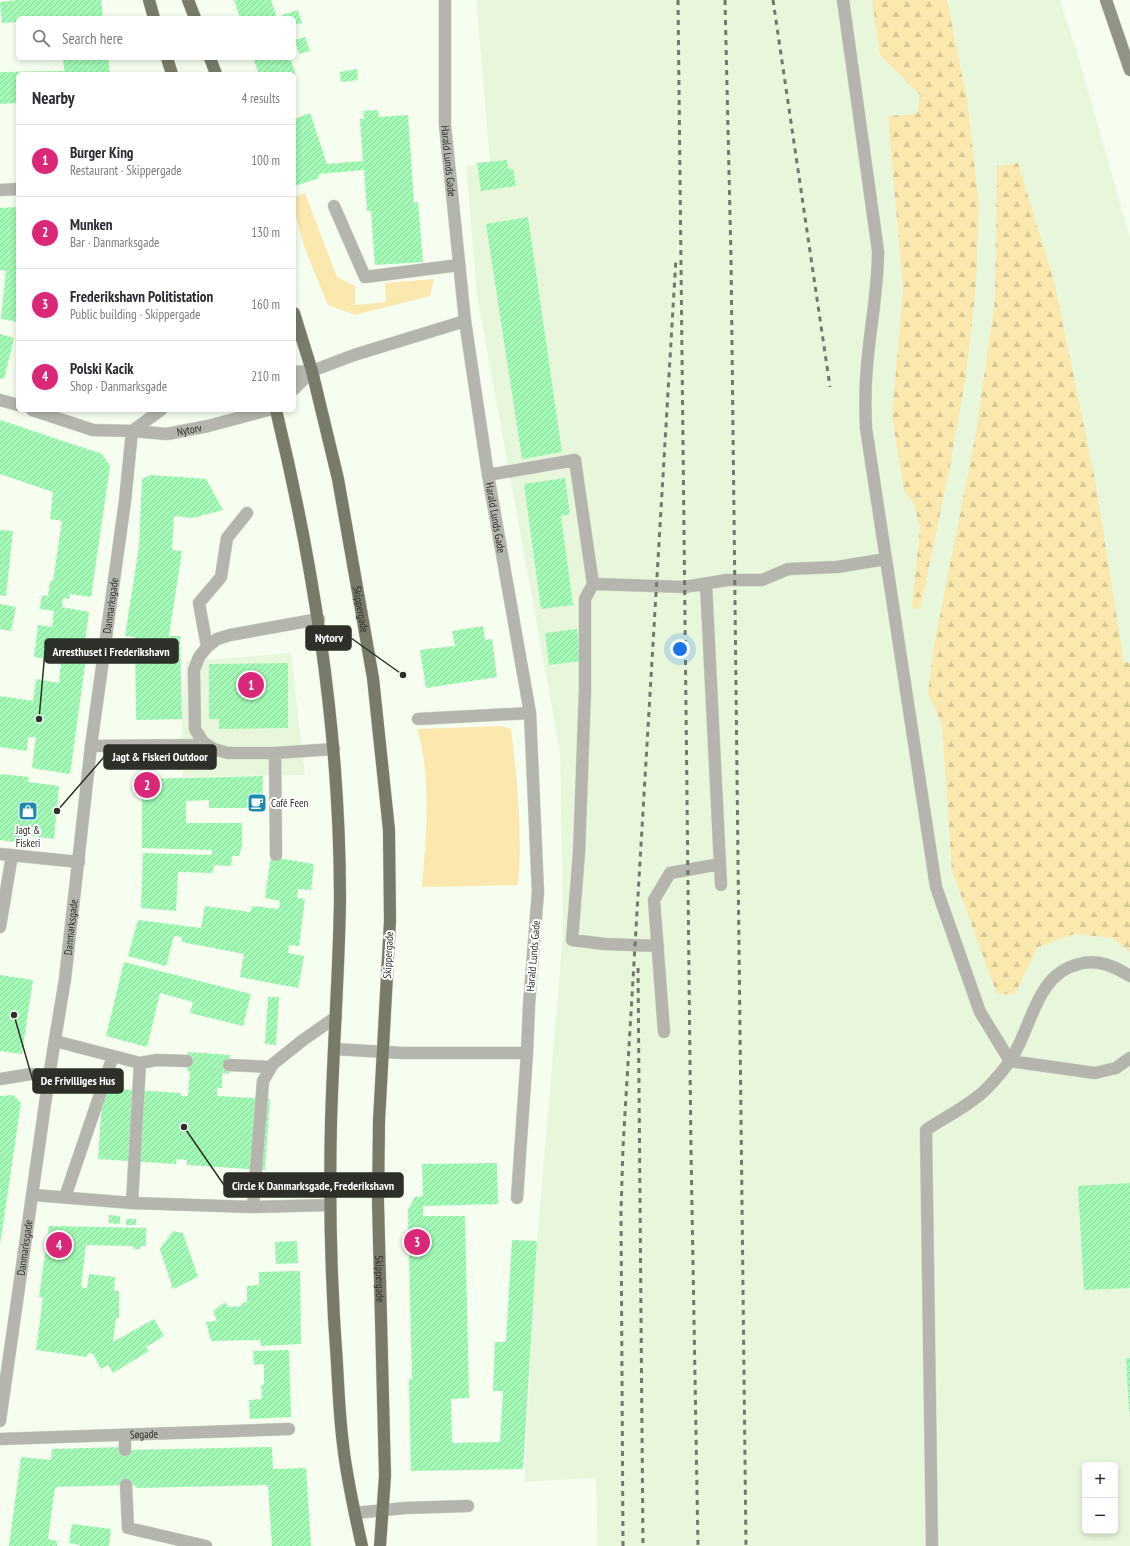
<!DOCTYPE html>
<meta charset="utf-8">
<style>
body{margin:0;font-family:"PT Sans Narrow",sans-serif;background:#f2f2f3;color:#2b2b33}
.controls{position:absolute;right:12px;bottom:12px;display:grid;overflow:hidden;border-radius:6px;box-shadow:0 2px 6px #0003}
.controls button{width:36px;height:36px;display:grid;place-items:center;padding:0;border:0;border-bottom:1px solid #e1e1e2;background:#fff;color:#2b2b33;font:20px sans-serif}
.you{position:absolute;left:680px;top:649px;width:14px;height:14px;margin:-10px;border:3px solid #fff;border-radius:50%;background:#1a73e8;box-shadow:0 0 0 6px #1a73e833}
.badge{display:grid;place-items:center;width:26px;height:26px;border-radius:50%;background:#db2777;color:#fff;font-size:13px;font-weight:700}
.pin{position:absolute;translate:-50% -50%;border:2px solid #fff;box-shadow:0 1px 4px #0006}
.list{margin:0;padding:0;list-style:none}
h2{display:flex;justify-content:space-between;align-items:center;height:52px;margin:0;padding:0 16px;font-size:17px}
h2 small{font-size:13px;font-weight:400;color:#7c7c81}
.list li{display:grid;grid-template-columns:26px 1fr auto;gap:12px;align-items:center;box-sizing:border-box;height:72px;padding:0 16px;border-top:1px solid #e1e1e2}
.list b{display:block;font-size:15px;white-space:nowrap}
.list p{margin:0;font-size:13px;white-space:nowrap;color:#7c7c81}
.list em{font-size:13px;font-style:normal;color:#7c7c81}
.icon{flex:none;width:22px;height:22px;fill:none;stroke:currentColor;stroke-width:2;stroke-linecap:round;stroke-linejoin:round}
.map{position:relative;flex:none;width:1130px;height:1546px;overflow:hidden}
.search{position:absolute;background:#fff;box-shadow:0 2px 6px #0003;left:16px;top:16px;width:280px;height:44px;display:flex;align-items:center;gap:10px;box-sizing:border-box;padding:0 14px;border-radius:6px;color:#7c7c81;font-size:15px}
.panel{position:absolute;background:#fff;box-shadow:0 2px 6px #0003;left:16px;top:72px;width:280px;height:340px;border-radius:6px}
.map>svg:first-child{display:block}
.built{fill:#e8f7dc;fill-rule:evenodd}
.grass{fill:#fae8af}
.forest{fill:url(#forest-firs)}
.building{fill:url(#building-hatch)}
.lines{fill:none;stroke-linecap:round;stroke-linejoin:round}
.lane-casing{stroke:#d2dacb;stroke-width:13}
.street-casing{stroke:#d2dacb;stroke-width:13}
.secondary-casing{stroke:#d2dacb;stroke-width:13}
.primary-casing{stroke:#d2dacb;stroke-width:13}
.lane{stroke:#b4b5ac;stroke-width:12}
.street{stroke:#b4b5ac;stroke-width:12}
.secondary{stroke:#919385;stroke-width:12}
.primary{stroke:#797b6a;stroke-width:12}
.rail{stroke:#72786d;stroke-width:3;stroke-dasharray:5 5;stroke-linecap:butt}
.labels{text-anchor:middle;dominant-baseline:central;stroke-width:4;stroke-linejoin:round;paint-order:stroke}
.street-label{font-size:11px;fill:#2c3028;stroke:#fff}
.poi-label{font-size:11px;fill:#2c3028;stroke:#fff;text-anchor:start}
.leader{fill:none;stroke:#2c3028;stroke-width:1.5}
.callout-dot{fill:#2c3028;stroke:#fff;stroke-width:1.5}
.callout{fill:#2c3028;stroke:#2c3028;stroke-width:1.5}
.callout-label{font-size:12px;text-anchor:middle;font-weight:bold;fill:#fff}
</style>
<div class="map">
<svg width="1130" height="1546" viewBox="0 0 1130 1546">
<defs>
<pattern id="forest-firs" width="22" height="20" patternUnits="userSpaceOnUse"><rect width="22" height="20" fill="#fae8af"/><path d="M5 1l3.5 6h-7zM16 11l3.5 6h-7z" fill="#d6c797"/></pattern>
<pattern id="building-hatch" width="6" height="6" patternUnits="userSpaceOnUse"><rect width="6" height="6" fill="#a3fab6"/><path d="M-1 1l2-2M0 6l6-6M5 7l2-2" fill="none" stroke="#8cd79c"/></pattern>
</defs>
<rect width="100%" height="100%" fill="#f6ffef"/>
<!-- built -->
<path class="built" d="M476,0H1060L1076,49L1130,238V1546H597L596,1478L524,1482L537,1241L563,933L560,752L477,296L466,166L490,162ZM1085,1465H1115V1531H1085Z
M291,653L305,775L183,777L182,719L186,661Z"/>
<!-- grass -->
<path class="grass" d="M305,193L337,277L355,286V305L386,302L385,283L434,279L430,296L355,315L328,305C316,275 294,229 294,197Z
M502,726L511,729C517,780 523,833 518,885L422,887C426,835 432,779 417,729Z"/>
<!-- forest -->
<path class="forest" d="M872,0H947L967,100L979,204L976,285L966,375L949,471L920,610L912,607L920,528L914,504L904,491L892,416L903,289L888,116L917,114L920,95L880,55Z
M1018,163L1054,281L1094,475L1124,662L1130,663V952L1113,938L1074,934L1038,947L1015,994H997L952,871L942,725L928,693L933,651L976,432L995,300L997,166Z"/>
<!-- building -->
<path class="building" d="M18,0H101L103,18H18V22L2,23L0,2Z
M234,0H271L277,18H240Z
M298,10L302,23L294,25V18H283L282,15Z
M305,37L310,51L299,54L295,40Z
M63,58H108L110,74H18V103L0,104V72L64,71Z
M253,58H290L296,75L259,74Z
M357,69L358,80L341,82L340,72Z
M378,110L379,117L408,115L414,203L418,202L423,262L375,265L371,211H367L364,170L318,174L319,178L294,186V119L310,113L327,164L363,161L360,119L364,118L363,111Z
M507,160L508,169H513L516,186L481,191L477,163Z
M18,207V322L1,319L6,271L0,270V208Z
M528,217L562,452L522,459L486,224Z
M0,334L14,338L4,379L0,378Z
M0,420L102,454L110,466L91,597L70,594L69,599L63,598L62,607L89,612L84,648L70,646V649L87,651L70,774L32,768L36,737H28L27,751L0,747V696L33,701L36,679L59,683L61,661L34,657L38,625L52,627L54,611L40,609L42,595L48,596L50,581H53L62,521L50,519L53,492L0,474Z
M151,475L206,479L223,510L193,518L174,516L172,550L182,551L169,636H180L182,719L136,720L135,637L125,636L139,547L142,479Z
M565,478L570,514L561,516L573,605L541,609L524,484Z
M0,530L13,531L6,596L0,595Z
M0,604L16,607L11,631L0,629Z
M483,626L485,640L492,639L497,677L426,688L420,650L455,646L452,631Z
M577,629L581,661L549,665L545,633Z
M288,663V728L219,729V719H209V664Z
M0,774L29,777L28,782L59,786L54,839L23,835L22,843L0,840Z
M263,776L262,808H209V800L186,801V823H242V846L239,856H232L231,866L214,865L213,873L178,872L176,911L141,908L143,853L212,855V850L142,848V779Z
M271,857L314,864L311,890L298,889L297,898L305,899L299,946L289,945L288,953L304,956L298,988L240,977L244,954L182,942V937L174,936L166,966L128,956L138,920L201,928L205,906L250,912L252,906L279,909L280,901L265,898Z
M124,962L251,994L243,1026L190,1013L193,1002L160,993L147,1047L106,1036Z
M0,975L33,980L22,1054L0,1051Z
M268,997H279L276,1045L265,1044Z
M188,1052L230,1055L229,1074L222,1073V1088H217V1096L270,1099L265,1170L187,1165V1160L176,1159V1164L98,1159L103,1088L181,1093V1096H188L190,1071H187Z
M13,1095L21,1103L0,1245V1096Z
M497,1163L498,1204L423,1206V1216H465L469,1398L451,1399L452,1443L500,1442L503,1391H493L495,1342H506L512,1240L537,1241L523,1469L411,1471L409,1379H412L408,1210L415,1197L423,1196L422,1164Z
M1130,1183V1288L1084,1290L1078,1186Z
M109,1215L120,1216V1224L109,1223Z
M126,1219H136V1225H126Z
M49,1226L146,1228V1246H140V1249H134L133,1246L86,1245L81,1287L87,1288L89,1274L115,1277L114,1291H119V1318H116L113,1342L154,1319L164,1336L146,1347L149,1351L113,1373L108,1365L101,1369L93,1354L88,1353L87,1357L36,1350L43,1298L39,1297Z
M173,1231L183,1233L198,1277L173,1289L160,1249Z
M297,1241L298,1263L276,1264L275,1242Z
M300,1271L301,1344L261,1346L260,1340L211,1341L206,1322L217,1321L213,1311L225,1302L228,1307L242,1306V1303L247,1302V1286L259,1285V1272Z
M289,1350L291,1417L250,1419L249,1400L262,1399L261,1385H264V1364L254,1365L253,1351Z
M1126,1358H1130V1412H1129Z
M122,1447L125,1450L272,1447L273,1469L306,1468L311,1546H272L268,1485L136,1488L135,1485H126L55,1487L48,1539L57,1541V1546H9L21,1457L51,1460L52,1449Z
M72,1524L111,1529L109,1546H80V1545L69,1543Z"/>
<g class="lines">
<defs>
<path id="lane" d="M843,0L878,251C878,290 870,328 867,366C865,387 865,407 866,428L936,887L980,1012L1010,1061
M0,190L18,189
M334,206L365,277L459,265
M488,475L575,460L593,584L585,599V690L579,853L572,940L605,944L658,946
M593,584L685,587L727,580H762L788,569L837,567L886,559
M706,584L721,885
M319,619L230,635L217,639L207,647L199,657L194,670L195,729L203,742L214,749L228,753H275L334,749
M207,647L199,603L221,577L227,538L247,513
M91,746L206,745
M275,753L276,855
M0,854L79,862
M0,927L12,855
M664,1032L654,900L670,873L720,864
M334,1049L403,1053H527
M1010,1061L1095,1073L1116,1068L1130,1058
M140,1063L157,1060L187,1061
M229,1065L271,1067
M34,1195L132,1203L140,1063L55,1041
M65,1197L113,1056
M132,1203L253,1207
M330,1205L253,1207L263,1081L273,1064L303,1040L336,1017
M125,1435V1450
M126,1485L128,1528L206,1546
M355,1513L405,1508L468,1506
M932,1546L926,1130C942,1119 961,1110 977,1097C987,1090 1002,1072 1010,1061C1032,1029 1035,974 1079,964C1098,959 1114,966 1130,976"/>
<g id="street">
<path id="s1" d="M445,0V125L465,321L488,475L530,713L538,892L529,1005L527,1053L517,1198"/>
<path d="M294,372L312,371L354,355L465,321"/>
<path d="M294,389L312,371"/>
<path d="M0,400L18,405"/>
<path id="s2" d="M32,410L93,430L132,431L167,434L208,426L268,410"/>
<path d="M132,431L161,410"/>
<path d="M418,719L530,713"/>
<path d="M0,1079L31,1074L49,1076"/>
<path id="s3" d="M0,1421L49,1076L65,979L91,746L125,501L132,431"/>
<path id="s4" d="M0,1439L289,1429"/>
</g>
<path id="secondary" d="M1106,0L1130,70"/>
<g id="primary">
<path d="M149,0L154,18"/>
<path d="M188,0L195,18"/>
<path d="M167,58L172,74"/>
<path d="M210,58L216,74"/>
<path id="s5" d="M294,313L312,371L338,479L373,678L389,830L390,921L379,1121L378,1202L385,1476L380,1546"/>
<path d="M276,410C315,571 340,733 340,899C339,974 333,1048 331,1123C329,1203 331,1284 337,1364C339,1402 341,1441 348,1478C352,1501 357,1524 362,1546"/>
</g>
</defs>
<!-- lane casing -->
<use href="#lane" class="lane-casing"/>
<!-- street casing -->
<use href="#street" class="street-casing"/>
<!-- secondary casing -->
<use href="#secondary" class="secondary-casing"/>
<!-- primary casing -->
<use href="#primary" class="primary-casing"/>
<!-- lane -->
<use href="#lane" class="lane"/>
<!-- street -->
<use href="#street" class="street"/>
<!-- secondary -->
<use href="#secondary" class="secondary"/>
<!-- primary -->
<use href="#primary" class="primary"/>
<!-- rail -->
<path class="rail" d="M678,0L691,1150L698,1546
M725,0L731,258L746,1546
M773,0L830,387
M638,968L643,1546
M623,1546L621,1211L623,1147L676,258"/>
</g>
<!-- icons -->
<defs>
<symbol id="cafe-square" viewBox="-11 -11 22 22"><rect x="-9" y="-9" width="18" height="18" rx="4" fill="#1b8bb0" stroke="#fff"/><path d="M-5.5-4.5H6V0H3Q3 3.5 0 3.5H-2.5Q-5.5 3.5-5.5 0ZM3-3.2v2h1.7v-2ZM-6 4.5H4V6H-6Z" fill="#fff"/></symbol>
<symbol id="shop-square" viewBox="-11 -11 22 22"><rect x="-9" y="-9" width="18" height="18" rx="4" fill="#1b8bb0" stroke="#fff"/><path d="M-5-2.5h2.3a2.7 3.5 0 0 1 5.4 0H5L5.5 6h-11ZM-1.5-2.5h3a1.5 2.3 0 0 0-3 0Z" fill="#fff"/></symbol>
</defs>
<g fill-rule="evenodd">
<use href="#cafe-square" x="246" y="792" width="22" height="22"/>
<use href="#shop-square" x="17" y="800" width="22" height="22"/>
</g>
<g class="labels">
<!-- street labels -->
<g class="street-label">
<text stroke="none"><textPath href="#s1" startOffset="161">Harald Lunds Gade</textPath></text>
<text stroke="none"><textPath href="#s2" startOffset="161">Nytorv</textPath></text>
<text stroke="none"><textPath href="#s1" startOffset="521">Harald Lunds Gade</textPath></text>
<text stroke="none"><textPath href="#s3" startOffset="823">Danmarksgade</textPath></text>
<text stroke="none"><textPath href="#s5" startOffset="304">Skippergade</textPath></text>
<text stroke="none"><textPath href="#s3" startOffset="499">Danmarksgade</textPath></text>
<text transform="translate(388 955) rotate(-87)">Skippergade</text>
<text transform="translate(533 956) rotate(-85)">Harald Lunds Gade</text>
<text stroke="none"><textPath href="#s3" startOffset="175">Danmarksgade</textPath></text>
<text stroke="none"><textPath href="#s5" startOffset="976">Skippergade</textPath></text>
<text stroke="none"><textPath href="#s4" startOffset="144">Søgade</textPath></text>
</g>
<!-- poi labels -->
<g class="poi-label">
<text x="271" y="803">Café Feen</text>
<text x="28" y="830" text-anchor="middle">Jagt &amp;<tspan x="28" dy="13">Fiskeri</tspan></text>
</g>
</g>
<!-- callouts -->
<path class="leader" d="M403 675L351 638M39 719L45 651M57 811L104 757M14 1015L33 1081M184 1127L224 1185"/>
<g class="callout-dot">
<circle cx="403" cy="675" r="4"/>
<circle cx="39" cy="719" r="4"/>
<circle cx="57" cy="811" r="4"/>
<circle cx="14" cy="1015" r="4"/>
<circle cx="184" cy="1127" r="4"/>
</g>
<g class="callout">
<rect x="306" y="626" width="45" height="24" rx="4"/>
<rect x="45" y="639" width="133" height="24" rx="4"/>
<rect x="104" y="745" width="112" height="24" rx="4"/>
<rect x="33" y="1069" width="90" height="24" rx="4"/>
<rect x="224" y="1173" width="179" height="24" rx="4"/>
</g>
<g class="callout-label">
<text x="329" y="642">Nytorv</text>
<text x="111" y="656">Arresthuset i Frederikshavn</text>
<text x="160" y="761">Jagt &amp; Fiskeri Outdoor</text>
<text x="78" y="1085">De Frivilliges Hus</text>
<text x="313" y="1190">Circle K Danmarksgade, Frederikshavn</text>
</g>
</svg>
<div class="controls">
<button>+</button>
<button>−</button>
</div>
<div class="you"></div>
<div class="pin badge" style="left:251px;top:685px">1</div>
<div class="pin badge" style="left:147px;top:785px">2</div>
<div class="pin badge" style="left:417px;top:1242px">3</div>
<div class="pin badge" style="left:59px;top:1245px">4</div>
<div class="search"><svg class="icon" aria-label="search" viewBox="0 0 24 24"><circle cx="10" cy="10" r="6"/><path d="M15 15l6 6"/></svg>Search here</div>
<section class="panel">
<h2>Nearby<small>4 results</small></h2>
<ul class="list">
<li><span class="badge">1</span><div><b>Burger King</b><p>Restaurant · Skippergade</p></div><em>100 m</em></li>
<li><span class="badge">2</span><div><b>Munken</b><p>Bar · Danmarksgade</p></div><em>130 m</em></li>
<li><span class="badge">3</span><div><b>Frederikshavn Politistation</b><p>Public building · Skippergade</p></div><em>160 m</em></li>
<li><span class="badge">4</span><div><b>Polski Kacik</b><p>Shop · Danmarksgade</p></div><em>210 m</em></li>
</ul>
</section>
</div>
